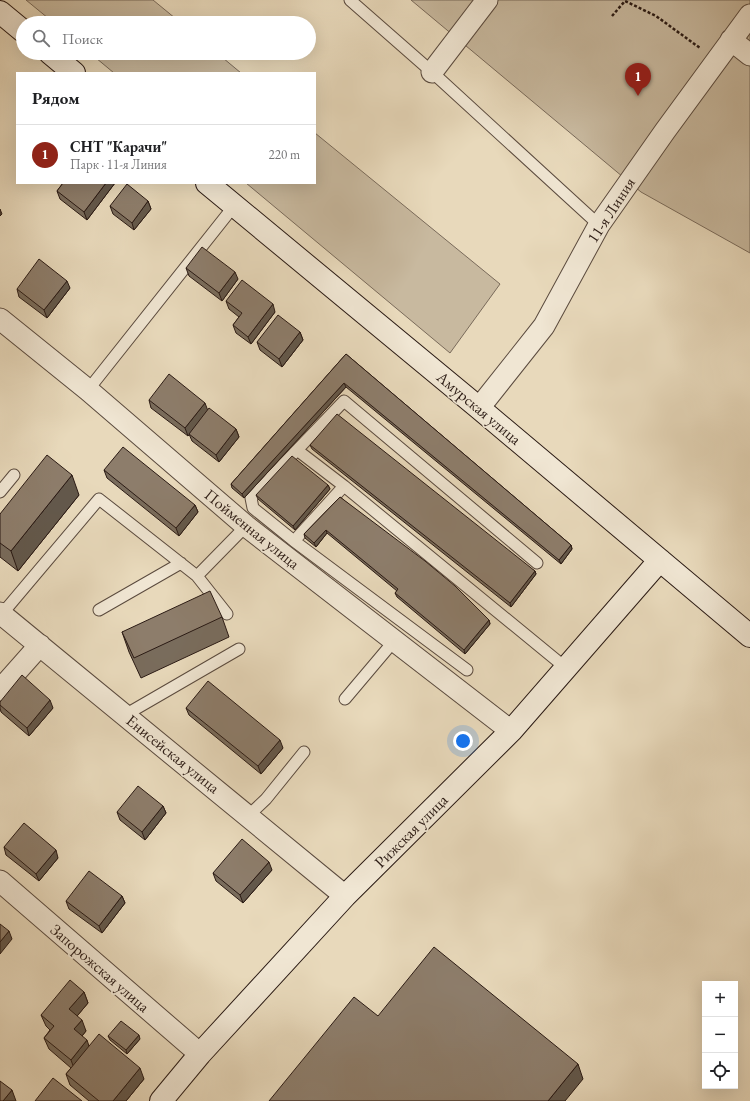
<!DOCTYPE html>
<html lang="ru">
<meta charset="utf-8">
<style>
body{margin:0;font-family:"EB Garamond",serif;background:#f6f6f6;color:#202124}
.controls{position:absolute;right:12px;bottom:12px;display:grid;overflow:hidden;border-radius:0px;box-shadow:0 4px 16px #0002}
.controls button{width:36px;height:36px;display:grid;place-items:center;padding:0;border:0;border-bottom:1px solid #e0e0e0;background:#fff;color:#202124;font:20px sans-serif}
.you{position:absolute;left:463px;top:741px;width:14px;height:14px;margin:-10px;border:3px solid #fff;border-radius:50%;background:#1a73e8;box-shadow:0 0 0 6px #1a73e833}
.badge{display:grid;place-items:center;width:26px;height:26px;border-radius:50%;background:#8f2418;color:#fff;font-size:13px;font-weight:700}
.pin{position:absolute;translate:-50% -33px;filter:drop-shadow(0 1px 2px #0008)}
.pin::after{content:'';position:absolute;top:21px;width:14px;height:12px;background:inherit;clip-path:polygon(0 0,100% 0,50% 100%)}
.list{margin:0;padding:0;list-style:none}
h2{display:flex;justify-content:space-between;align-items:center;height:52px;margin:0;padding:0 16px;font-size:17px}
h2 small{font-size:13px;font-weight:400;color:#757577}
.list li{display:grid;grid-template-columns:26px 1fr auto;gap:12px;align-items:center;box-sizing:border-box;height:60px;padding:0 16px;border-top:1px solid #e0e0e0}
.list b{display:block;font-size:15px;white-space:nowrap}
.list p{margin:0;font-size:13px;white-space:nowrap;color:#757577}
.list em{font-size:13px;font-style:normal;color:#757577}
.icon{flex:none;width:22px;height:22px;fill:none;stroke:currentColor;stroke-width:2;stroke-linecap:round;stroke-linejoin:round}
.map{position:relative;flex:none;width:750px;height:1101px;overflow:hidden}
.search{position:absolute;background:#fff;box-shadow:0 4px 16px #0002;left:16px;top:16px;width:300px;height:44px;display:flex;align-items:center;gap:10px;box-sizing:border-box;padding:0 14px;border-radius:22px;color:#757577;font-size:15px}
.panel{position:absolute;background:#fff;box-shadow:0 4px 16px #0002;left:16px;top:72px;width:300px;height:112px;border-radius:0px}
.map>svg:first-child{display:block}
.green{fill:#c8b99f;stroke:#796a5a}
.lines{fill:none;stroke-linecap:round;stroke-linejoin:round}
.lane-casing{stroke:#5a4a3e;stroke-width:13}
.street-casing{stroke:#5a4a3e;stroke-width:23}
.secondary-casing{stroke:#2a1a14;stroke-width:24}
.path{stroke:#2a1a14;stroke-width:2.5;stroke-dasharray:3 2;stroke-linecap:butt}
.lane{stroke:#f0e6d3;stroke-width:11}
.street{stroke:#f0e6d3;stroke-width:21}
.secondary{stroke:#f0e6d3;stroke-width:22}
.wall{fill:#796c5c;stroke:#2a1a14}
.shaded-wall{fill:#63584b;stroke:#2a1a14}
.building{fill:#8d7d6b;stroke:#2a1a14}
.labels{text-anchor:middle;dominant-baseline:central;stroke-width:3.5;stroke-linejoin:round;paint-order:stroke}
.street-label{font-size:16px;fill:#2a1a14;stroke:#f0e6d3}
</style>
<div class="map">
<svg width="750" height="1101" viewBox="0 0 750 1101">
<rect width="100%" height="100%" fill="#e8d9bb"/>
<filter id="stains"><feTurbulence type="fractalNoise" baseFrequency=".005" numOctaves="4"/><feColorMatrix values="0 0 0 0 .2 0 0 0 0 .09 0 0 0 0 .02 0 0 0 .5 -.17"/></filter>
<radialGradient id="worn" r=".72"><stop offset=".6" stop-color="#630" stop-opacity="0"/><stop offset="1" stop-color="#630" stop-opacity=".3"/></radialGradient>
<!-- green -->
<path class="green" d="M26,0H153L181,23H54Z
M411,0H750V253L641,192Z
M90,53H217L241,73H114Z
M315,133L500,284L450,353L246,183H315Z"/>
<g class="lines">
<defs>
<path id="lane" d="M350,0L432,72L599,225
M88,390L234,206
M297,450L344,486L566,668
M0,492L14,475
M294,541L344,486
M197,576L227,614
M99,610L181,563
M2,614L99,499L197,576L246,526
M467,670L294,541L253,508L251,498L344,401L537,563
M345,699L394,641
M125,715L239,649
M248,816L266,799L304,752"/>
<path id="street" d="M731,40L750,55
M432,72L487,0
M0,319L88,390L246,526L511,731
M479,408L544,326L599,225L665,131L750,15
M0,613L345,896
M0,690L40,645
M0,881L200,1054"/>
<path id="secondary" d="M0,12L23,31
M50,53L74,73
M207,183L479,408L750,636
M161,1101L200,1054L345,896L511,731L660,560"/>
</defs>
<!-- lane casing -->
<use href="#lane" class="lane-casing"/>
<!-- street casing -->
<use href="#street" class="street-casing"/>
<!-- secondary casing -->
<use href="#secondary" class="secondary-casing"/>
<!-- path -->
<path class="path" d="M612,16L625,1L656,16L700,48"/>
<!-- lane -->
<use href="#lane" class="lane"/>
<!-- street -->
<use href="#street" class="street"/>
<!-- secondary -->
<use href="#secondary" class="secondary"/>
</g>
<!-- wall -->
<path class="wall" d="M63,183H115L87,220L60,199L57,191Z
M148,201L151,209L134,230L113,214L110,206Z
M186,268L238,279L222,301L189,276Z
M70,288L47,318L19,297L17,289Z
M226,301L275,312L251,344L236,333L233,325L239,317L229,309Z
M300,332L303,340L282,367L260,350L257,342Z
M346,354L571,545L572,549L561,564L346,387L244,498L232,488L231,484Z
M149,400L208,410L236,429L239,437L219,462L192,441L189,434L188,436L151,408Z
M310,445L535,571L536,574L511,607L312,449Z
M104,470L195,505L198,512L179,536L107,478Z
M328,485L330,489L295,530L258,499L256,495Z
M79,495L18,571L0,557V514Z
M340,497L489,620L490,624L465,654L397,597L395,593L397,591L327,533L316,547L305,538L304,534Z
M222,617L229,637L141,678L129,652L122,632Z
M0,702L53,708L29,736L1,712L0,708Z
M186,708L283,748L261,774L189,715Z
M163,806L166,813L145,840L120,820L117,812Z
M4,847L58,858L39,881L6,855Z
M272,870L243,903L216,881L213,873Z
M122,896L125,903L102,933L69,909L66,901Z
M84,992L88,1003L77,1016L86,1031L82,1036L89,1046L144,1079L126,1101H89L70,1085L66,1074L71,1068L49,1049L44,1038L50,1030L46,1026L41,1015Z
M108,1036L140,1039L127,1054L110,1040Z"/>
<!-- shaded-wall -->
<path class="shaded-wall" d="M106,183H115L87,220L84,212Z
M148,201L151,209L134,230L132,223Z
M0,209L2,214L0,216Z
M235,272L238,279L222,301L219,293Z
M67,281L70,288L47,318L44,310Z
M273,304L275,312L251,344L248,337Z
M300,332L303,340L282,367L279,359Z
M344,383L346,387L244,498L242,494Z
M205,403L208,411L188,436L185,428Z
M236,429L239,437L219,462L216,455Z
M72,475L79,495L18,571L11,551Z
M328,485L330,489L295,530L293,526Z
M195,505L198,512L179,536L176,528Z
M326,530L327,533L316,547L314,543Z
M571,545L572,549L561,564L559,560Z
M535,571L536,574L511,607L510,603Z
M489,620L490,624L465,654L464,650Z
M50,700L53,708L29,736L27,728Z
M280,740L283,748L261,774L258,766Z
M163,806L166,813L145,840L142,832Z
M56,850L58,858L39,881L36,874Z
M269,862L272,870L243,903L240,895Z
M122,896L125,903L102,933L99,926Z
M9,931L12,939L0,954V942Z
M84,992L88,1003L73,1021L69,1009Z
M82,1020L86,1031L78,1041L74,1029Z
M139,1035L140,1039L127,1054L126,1050Z
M87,1040L91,1052L75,1071L71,1060Z
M578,1064L583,1079L565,1101H548Z
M140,1068L144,1079L126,1101H113Z
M12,1090L16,1101H3Z"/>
<!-- building -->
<path class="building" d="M63,183H106L84,212L57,191Z
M127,184L148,201L132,223L110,206Z
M202,247L235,272L219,293L186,268Z
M39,259L67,281L44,310L17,289Z
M242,280L273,304L248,337L233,325L242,313L226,301Z
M278,315L300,332L279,359L257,342Z
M346,354L571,545L559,560L344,383L242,494L231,484Z
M169,374L205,403L185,428L149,400Z
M209,408L236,429L216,455L189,434Z
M337,414L535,571L510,603L310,445Z
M123,447L195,505L176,528L104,470Z
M47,455L72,475L11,551L0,543V514Z
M292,456L328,485L293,526L256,495Z
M340,497L425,561L455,586L489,620L464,650L395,593L398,589L326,530L314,543L304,534Z
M210,591L222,617L134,658L122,632Z
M22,675L50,700L27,728L0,705V702Z
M208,681L280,740L258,766L186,708Z
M138,786L163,806L142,832L117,812Z
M24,823L56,850L36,874L4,847Z
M242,839L269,862L240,895L213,873Z
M89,871L122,896L99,926L66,901Z
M0,924L9,931L0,942Z
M434,947L578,1064L548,1101H269L354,997L378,1016Z
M70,980L84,992L69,1009L82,1020L74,1029L87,1040L71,1060L44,1038L54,1026L41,1015Z
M121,1021L139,1035L126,1050L108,1036Z
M99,1034L140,1068L113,1101H99L66,1074Z
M53,1078L82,1101H35Z
M0,1081L12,1090L3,1101H0Z"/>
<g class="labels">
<!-- street labels -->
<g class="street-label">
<text transform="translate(611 210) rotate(-57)">11-я Линия</text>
<text transform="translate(479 408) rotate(40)">Амурская улица</text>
<text transform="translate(252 529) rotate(39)">Пойменная улица</text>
<text transform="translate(173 754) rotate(39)">Енисейская улица</text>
<text transform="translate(411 831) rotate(-45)">Рижская улица</text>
<text transform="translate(100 968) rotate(41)">Запорожская улица</text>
</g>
</g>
<rect width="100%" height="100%" filter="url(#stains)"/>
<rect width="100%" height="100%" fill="url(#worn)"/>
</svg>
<div class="controls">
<button>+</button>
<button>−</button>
<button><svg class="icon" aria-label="locate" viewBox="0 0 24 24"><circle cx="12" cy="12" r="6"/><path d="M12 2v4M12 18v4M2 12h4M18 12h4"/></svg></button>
</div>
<div class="you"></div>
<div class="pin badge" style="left:638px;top:96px">1</div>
<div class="search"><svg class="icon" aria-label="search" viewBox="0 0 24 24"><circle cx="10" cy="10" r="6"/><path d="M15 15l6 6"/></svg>Поиск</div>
<section class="panel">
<h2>Рядом<small></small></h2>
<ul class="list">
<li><span class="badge">1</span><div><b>СНТ &quot;Карачи&quot;</b><p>Парк · 11-я Линия</p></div><em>220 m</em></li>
</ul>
</section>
</div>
